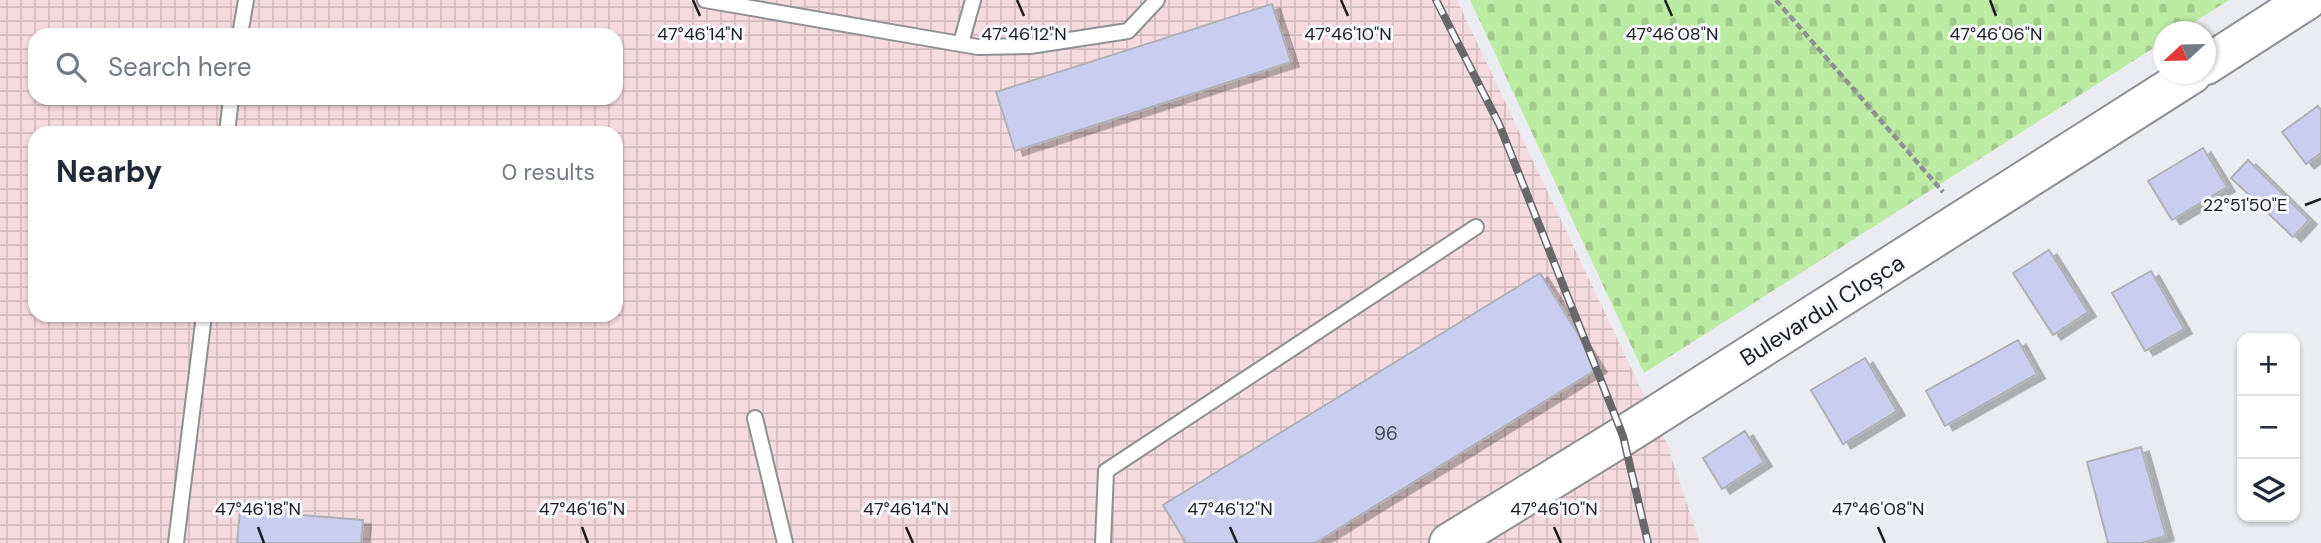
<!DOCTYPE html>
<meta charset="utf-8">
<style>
body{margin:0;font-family:"DM Sans",sans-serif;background:#f2f2f3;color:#1f2937}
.controls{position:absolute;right:21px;bottom:21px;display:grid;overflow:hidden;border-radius:14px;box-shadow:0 2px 5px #0004}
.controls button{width:63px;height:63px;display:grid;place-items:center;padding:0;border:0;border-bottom:2px solid #e0e1e3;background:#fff;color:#1f2937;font:35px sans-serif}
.compass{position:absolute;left:2153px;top:21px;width:63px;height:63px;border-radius:50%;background:#fff;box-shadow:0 2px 5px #0004;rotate:248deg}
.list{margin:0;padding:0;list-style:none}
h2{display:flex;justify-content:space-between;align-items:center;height:91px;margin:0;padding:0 28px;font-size:30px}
h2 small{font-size:23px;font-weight:400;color:#747a83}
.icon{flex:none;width:38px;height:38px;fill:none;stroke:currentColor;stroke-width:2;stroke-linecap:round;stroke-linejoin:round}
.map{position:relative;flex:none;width:2321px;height:543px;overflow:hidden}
.search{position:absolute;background:#fff;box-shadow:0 2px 5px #0004;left:28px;top:28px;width:595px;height:77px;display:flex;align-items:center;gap:18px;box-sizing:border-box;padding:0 24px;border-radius:21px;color:#747a83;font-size:26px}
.panel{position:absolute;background:#fff;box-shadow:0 2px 5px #0004;left:28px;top:126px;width:595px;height:196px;border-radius:21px}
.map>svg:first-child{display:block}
.industrial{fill:url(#industrial-grid);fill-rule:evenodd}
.cemetery{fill:url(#cemetery-stones)}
.building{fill:#c9cdf0;stroke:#b0b1b5;stroke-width:2;filter:url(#shadow)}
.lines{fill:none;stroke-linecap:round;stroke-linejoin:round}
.service-casing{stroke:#8e9094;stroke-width:18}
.secondary-casing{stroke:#8e9094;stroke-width:42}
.path{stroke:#909195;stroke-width:4.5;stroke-dasharray:7 3.5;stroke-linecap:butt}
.service{stroke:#fff;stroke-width:14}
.secondary{stroke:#fff;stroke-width:38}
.rail-casing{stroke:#68686b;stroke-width:8}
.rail{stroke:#f8f9fe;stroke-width:5;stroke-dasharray:16;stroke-linecap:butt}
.ticks{fill:none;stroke:#1d1d1f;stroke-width:2.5}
.labels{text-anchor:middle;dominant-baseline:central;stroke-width:6;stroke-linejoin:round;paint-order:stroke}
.number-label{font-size:19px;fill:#484953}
.street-label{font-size:23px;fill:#1d1d1f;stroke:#f8f9fe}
.ticks-label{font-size:18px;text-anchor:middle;fill:#1d1d1f;stroke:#f8f9fe;stroke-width:6;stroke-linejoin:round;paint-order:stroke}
</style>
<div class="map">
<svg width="2321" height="543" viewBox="0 0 2321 543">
<defs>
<pattern id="industrial-grid" width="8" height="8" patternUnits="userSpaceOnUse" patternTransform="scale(1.75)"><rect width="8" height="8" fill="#f5dbdf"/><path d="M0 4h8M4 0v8" fill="none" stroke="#d2bcbf"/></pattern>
<pattern id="cemetery-stones" width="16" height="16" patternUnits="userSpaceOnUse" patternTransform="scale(1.75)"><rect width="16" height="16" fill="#bceca3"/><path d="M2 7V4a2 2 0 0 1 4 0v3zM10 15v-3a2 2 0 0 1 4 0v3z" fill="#a1ca8c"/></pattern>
<filter id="shadow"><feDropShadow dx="8" dy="4.5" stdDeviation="0" flood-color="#0004"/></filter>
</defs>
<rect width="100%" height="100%" fill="#ebecf1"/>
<!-- industrial -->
<path class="industrial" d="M0,0H1457L1667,444L1700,543H0ZM35,35H616V98H35ZM35,133H616V315H35Z"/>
<!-- cemetery -->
<path class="cemetery" d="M1470,0H2229L2180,31L2164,32L2163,42L1644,373Z"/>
<!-- building -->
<path class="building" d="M1272,4L1291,62L1015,151L996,92Z
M2318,106L2321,110V153L2306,164L2282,132Z
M2203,148L2227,187L2172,220L2148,181Z
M2248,160L2309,220L2293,237L2231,178Z
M2049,250L2088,312L2053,335L2013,273Z
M2151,271L2184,329L2145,351L2112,293Z
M1540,273L1599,368L1315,543H1186L1163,505Z
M2018,340L2037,374L1945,426L1926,391Z
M1865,358L1897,411L1843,444L1811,390Z
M1745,431L1764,462L1722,489L1703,458Z
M2141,447L2166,536L2141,543H2108L2087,462Z
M240,510L363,520L361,543H237Z"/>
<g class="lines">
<defs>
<path id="service" d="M705,0L978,47L1030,46L1128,31L1157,0
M240,35L246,0
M961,43L973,0
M227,133L231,98
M755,418L785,543
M176,543L204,315
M1103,543L1106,471L1476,227"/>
<path id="secondary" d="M2206,65L2307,0
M1449,543L1623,436L2192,74"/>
</defs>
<!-- service casing -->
<use href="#service" class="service-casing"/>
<!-- secondary casing -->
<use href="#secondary" class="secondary-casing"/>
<!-- path -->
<path class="path" d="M1776,0L1943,192"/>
<!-- service -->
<use href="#service" class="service"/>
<!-- secondary -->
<use href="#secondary" class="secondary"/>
<defs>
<path id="rail" d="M1436,0L1499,124L1623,436L1648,543"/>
</defs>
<!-- rail casing -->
<use href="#rail" class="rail-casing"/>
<!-- rail -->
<use href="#rail" class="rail"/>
</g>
<!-- ticks -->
<path class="ticks" d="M693,0L700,16M1017,0L1024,16M1341,0L1348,16M1665,0L1672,16M1990,0L1996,16M2305,205L2321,199M258,527L264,543M582,527L588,543M906,527L913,543M1230,527L1237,543M1554,527L1561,543M1878,527L1885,543"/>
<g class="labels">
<!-- number labels -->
<g class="number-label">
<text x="1386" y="433">96</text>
</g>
<!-- street labels -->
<g class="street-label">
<text transform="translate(1822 310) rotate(-32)">Bulevardul Cloșca</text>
</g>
</g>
<g class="ticks-label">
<text x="700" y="40">47°46'14"N</text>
<text x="1024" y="40">47°46'12"N</text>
<text x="1348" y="40">47°46'10"N</text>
<text x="1996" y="40">47°46'06"N</text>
<text x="1672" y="40">47°46'08"N</text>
<text x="2245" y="211">22°51'50"E</text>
<text x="258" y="515">47°46'18"N</text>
<text x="582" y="515">47°46'16"N</text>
<text x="906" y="515">47°46'14"N</text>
<text x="1230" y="515">47°46'12"N</text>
<text x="1554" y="515">47°46'10"N</text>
<text x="1878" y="515">47°46'08"N</text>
</g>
</svg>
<div class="controls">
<button>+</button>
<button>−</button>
<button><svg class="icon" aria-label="layers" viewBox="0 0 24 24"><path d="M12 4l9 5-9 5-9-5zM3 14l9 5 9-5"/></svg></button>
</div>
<svg class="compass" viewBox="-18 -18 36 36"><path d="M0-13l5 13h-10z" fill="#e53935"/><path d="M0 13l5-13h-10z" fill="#747a83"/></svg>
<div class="search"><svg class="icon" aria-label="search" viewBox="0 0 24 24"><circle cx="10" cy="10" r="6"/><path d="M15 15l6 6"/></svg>Search here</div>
<section class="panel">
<h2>Nearby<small>0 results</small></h2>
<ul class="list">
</ul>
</section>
</div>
